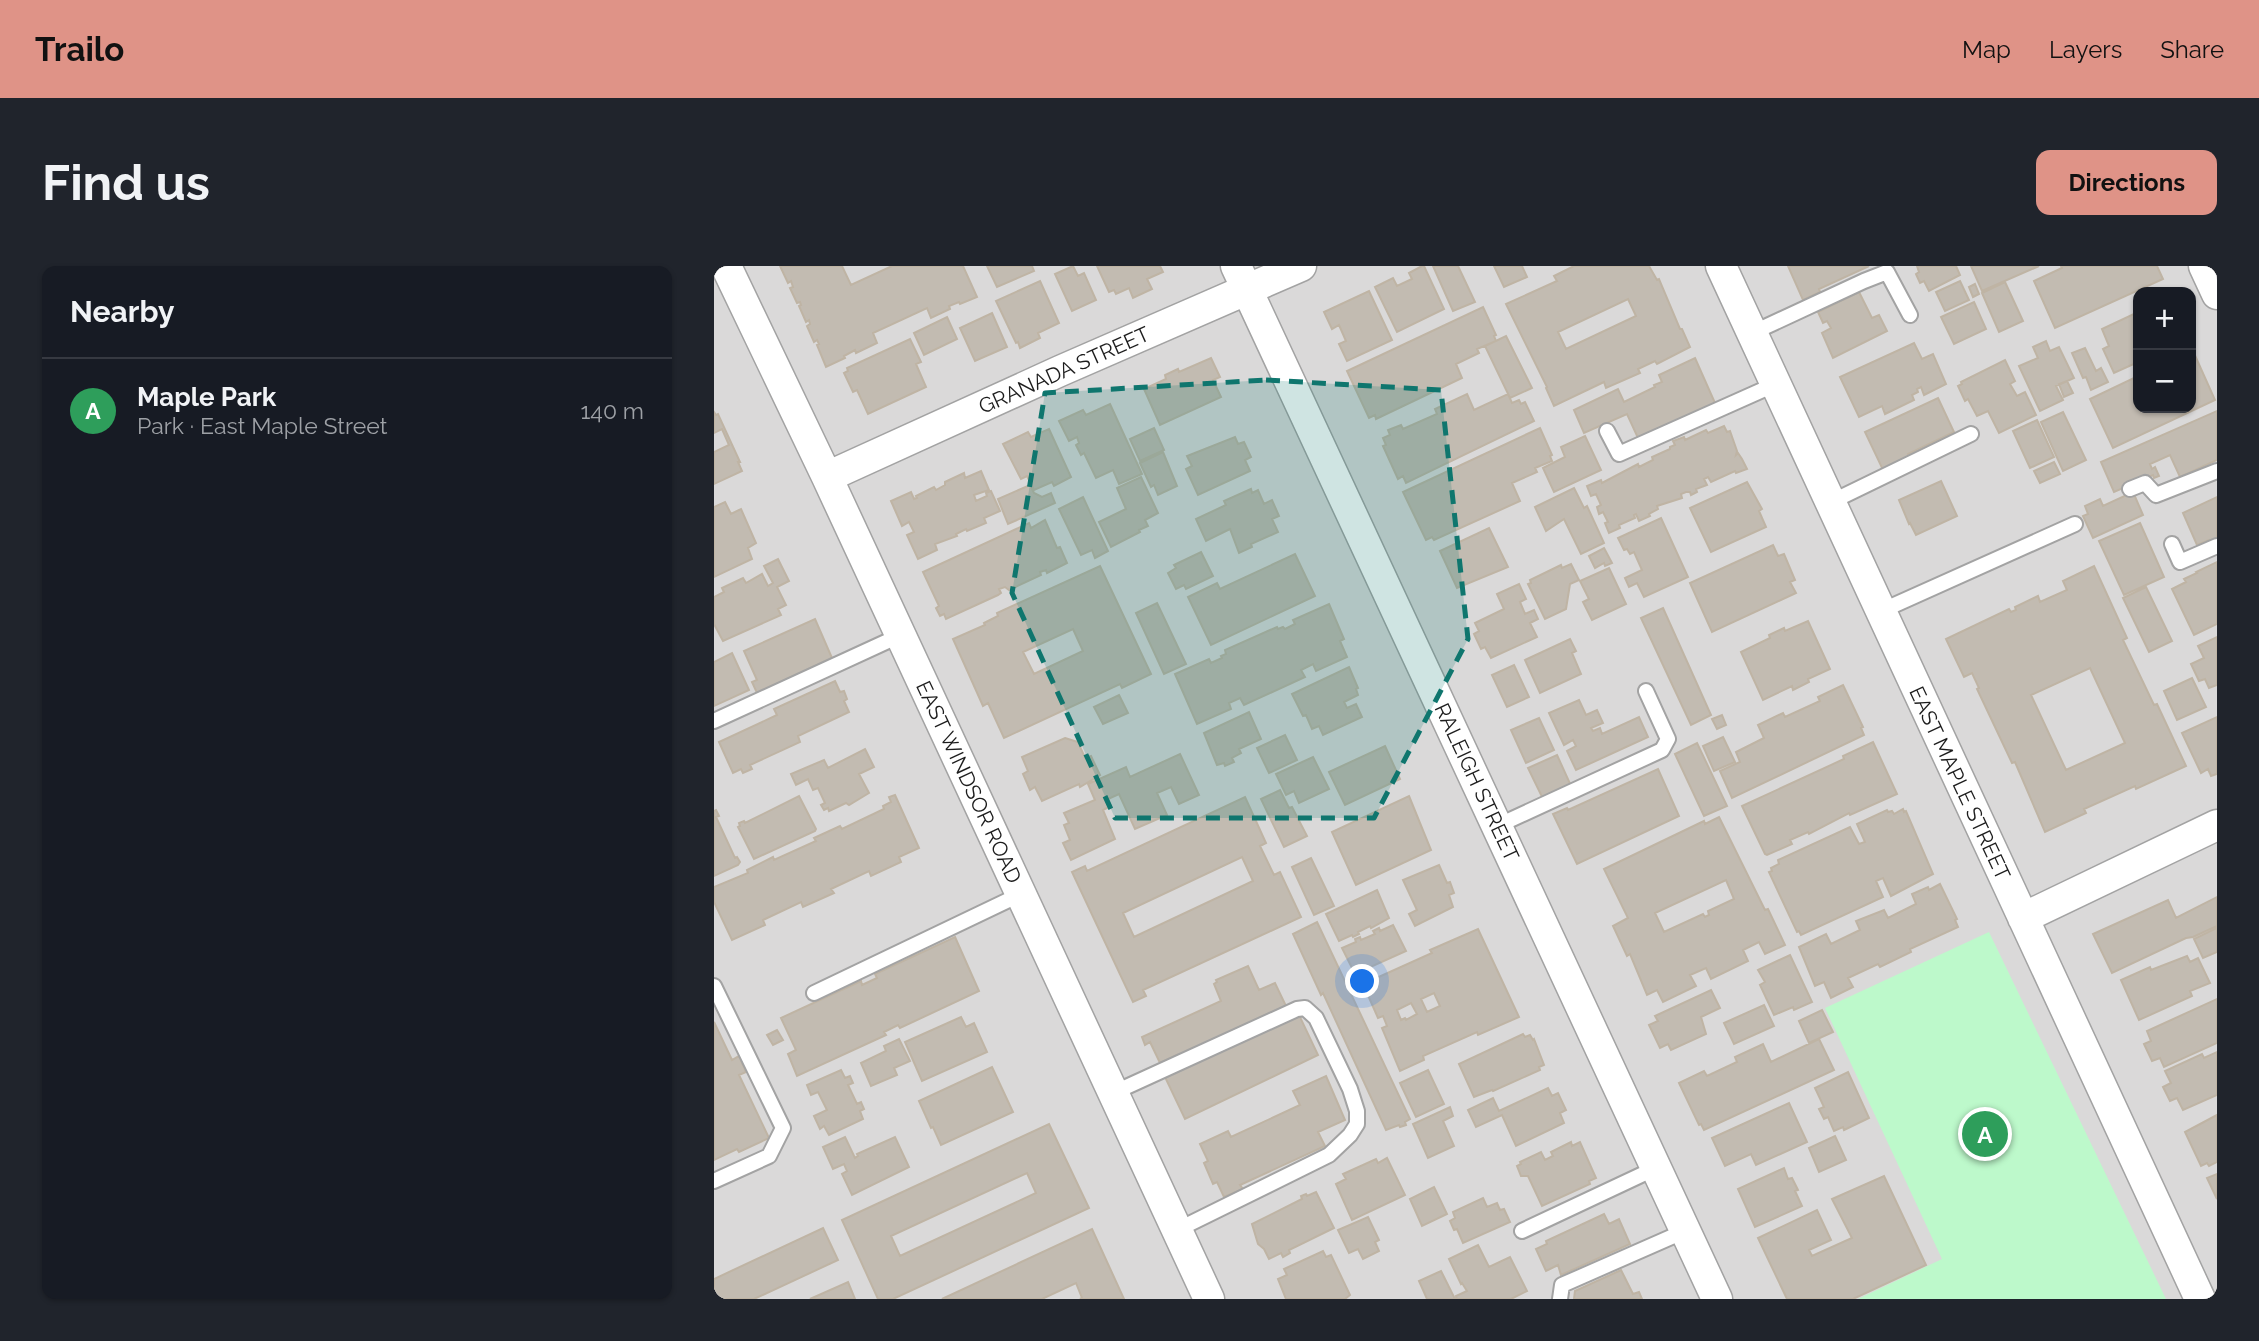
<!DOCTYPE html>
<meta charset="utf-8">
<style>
body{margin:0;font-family:Raleway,sans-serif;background:#20242c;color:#f1f3f6}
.controls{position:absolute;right:21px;top:21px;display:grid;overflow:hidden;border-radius:14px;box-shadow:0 2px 5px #0004}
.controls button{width:63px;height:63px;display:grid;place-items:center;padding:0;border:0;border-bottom:2px solid #363941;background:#171b24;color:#f1f3f6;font:35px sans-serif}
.you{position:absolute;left:649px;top:716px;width:24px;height:24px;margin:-18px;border:5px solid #fff;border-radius:50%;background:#1a73e8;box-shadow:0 0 0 10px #1a73e833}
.badge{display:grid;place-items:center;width:46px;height:46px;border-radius:50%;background:#df9387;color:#fff;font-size:23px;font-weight:700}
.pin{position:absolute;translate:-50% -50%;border:4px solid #fff;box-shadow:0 2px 7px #0006}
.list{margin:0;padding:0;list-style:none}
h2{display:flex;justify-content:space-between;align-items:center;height:91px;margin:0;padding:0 28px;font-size:30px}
h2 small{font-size:23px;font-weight:400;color:#9ea1a6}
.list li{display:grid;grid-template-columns:46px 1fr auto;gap:21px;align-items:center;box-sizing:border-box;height:105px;padding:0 28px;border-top:2px solid #363941}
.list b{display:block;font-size:26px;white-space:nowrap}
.list p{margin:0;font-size:23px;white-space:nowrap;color:#9ea1a6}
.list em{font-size:23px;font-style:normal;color:#9ea1a6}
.map{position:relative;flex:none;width:1503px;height:1033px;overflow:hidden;border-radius:14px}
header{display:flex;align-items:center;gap:42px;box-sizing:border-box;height:98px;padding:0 35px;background:#df9387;color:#111}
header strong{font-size:33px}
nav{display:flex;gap:38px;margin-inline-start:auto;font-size:24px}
.intro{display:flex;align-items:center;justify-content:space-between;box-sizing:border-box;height:168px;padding:0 42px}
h1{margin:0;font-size:49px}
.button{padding:18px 32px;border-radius:14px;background:#df9387;color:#111;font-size:24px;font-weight:700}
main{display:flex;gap:42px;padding:0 42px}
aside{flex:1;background:#171b24;border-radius:14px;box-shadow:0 2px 5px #0004}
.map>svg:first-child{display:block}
.residential{fill:#dad9d9;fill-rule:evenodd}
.park{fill:#bdf9cb}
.building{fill:#c2bbb1;stroke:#bfb4a4;stroke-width:2;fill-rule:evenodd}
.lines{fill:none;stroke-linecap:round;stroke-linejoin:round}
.lane-casing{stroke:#a3a3a3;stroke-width:18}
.street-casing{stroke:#a3a3a3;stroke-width:33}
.lane{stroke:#fff;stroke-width:14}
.street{stroke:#fff;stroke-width:30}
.marked{fill:#0f766e;fill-opacity:0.2;stroke:#0f766e;stroke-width:5;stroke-dasharray:14 9;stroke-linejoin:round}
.labels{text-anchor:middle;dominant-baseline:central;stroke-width:5;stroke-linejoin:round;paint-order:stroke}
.street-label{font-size:21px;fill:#1c1c1c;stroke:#fff}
</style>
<header>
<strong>Trailo</strong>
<nav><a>Map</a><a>Layers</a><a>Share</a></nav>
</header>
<div class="intro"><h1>Find us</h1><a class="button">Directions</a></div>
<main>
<aside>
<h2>Nearby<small></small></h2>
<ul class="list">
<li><span class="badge" style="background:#2e9e5b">A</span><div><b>Maple Park</b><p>Park · East Maple Street</p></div><em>140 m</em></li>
</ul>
</aside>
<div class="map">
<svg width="1503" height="1033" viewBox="0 0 1503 1033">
<rect width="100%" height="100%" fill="#eeebe1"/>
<!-- residential -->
<path class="residential" d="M0,0H1503V1033H0ZM1424,26H1477V142H1424Z"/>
<!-- park -->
<path class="park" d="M1275,666L1452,1033H1144L1228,993L1111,742Z"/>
<!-- building -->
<path class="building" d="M66,0H128L137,19L178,0H249L263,31L246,38L245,36L235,40L236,43L217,52L213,42L159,67L163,77L142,87L141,84L130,90L131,92L112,101L103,79L105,78L103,74L100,76L93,60L96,58L95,54L92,56L85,40L87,39L86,36L83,37L76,22L79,21L77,15L74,17Z
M273,0H318L320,5L283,21Z
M359,0L364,10L370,7L382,34L358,45L341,8Z
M383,0H446L449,6L433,13L438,23L419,32L415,22L402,28L400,24L395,26Z
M708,0H710L730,43L683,66L661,21L679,12L683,20L698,13L695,7Z
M719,0H744L761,36L739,45Z
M780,0H808L813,11L790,21Z
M860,0H935L943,14L945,13L966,63H968L976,81L943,98L941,95L924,103L926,107L892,122L890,116L840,140L832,122L833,121L792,38L843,15L840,10ZM914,33L922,50L852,83L844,66Z
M1074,0H1155L1105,23L1106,26L1089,34Z
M1203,0H1242L1246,9L1215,25L1210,15L1206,17L1202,8L1205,6Z
M1257,0H1325L1268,25Z
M1347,0H1443L1449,13L1341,62L1320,15L1348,2Z
M326,15L345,57L324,67L326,72L306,82L304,76L302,77L282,35Z
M1246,15L1255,34L1231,45L1222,26Z
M1291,16L1309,55L1285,66L1268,27Z
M1261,18L1265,28L1259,31L1255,21Z
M655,25L678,74L633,95L625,78L632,75L625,59L618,63L610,46Z
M1145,26L1158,52L1165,49L1173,65L1119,92L1108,67L1117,62L1113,55L1109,57L1104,46Z
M1260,36L1272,63L1240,78L1227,51Z
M769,41L782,69L780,70L782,75L763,83L765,87L742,98L748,112L662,153L661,149L655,152L633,105Z
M1424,46V96L1400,107L1389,83L1395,80L1388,63Z
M278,47L293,81L261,95L246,62Z
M233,51L243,73L210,89L200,67Z
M792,70L818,122L796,132L771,80Z
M196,73L207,96L202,98L212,121L154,148L143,124L139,126L130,107L134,105L133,102Z
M1332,75L1336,85L1345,81L1360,112L1342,120L1349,134L1326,145L1305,100L1324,92L1319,81Z
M1200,77L1208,93L1219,88L1232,118L1210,129L1207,121L1203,123L1204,126L1198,129L1200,134L1171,148L1168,140L1145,151L1126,111Z
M1371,82L1382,105L1387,102L1394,116L1377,124L1372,111L1369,112L1358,87Z
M1479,85L1501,134L1399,182L1376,133L1424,110V142H1477V86Z
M497,92L506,111L499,114L507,131L446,159L430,123L452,113L451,109L464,103L465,106Z
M981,92L1001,137L924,172L913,148L870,167L860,144L904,123L910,136L941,121L940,119L948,116L945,109Z
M1291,94L1301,115L1296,118L1303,130L1311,126L1322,149L1285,167L1274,145L1263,150L1254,133L1251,135L1244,120L1248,118L1247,116Z
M1353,115L1359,127L1350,131L1345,118Z
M753,128L760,144L794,128L798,137L805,134L807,138L811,136L820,155L692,217L689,210L684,213L669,180L672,179L669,172L676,169L674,164L687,159L689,163L723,148L721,143Z
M1224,132L1240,166L1194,188L1196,193L1170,206L1151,166Z
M396,138L428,208L405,218L399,204L382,212L370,187L367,189L362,179L365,177L363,171L355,175L345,155L369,144L372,149Z
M1503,145V194L1466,211L1456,189L1436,198L1438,203L1441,201L1445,210L1440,212L1439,209L1400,226L1387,196Z
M0,146L2,149L4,148L26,196H24L28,205L0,218V186L15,179L8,163L0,167Z
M1349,146L1372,194L1349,205L1327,156Z
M1323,154L1340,191L1316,202L1299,165Z
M1010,160L1013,166L1016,165L1023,185L1022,189L1024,187L1028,193L1033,203L1022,207L1021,205L997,216L994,211L990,213L993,219L982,223L983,226L977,229L976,226H972L967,228L968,232L943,240L944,243L935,248L936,250L925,255L922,248L920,249L921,252L905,259L906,262L895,267L891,257L894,256L889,246L885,248L883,241L887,239L882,228L877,230L873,220L887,214L888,217L924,198L925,201L939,194L938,191L956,183V181L961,179L959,175L970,171L971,174L992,164L994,167Z
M440,162L450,184L426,195L416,173Z
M826,162L838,189L836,190L838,195L821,202L823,206L798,217L806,235L720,274L718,271L712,274L689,226Z
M335,163L357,211L340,220L338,216L320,224L313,210L307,213L289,178L314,166L317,171Z
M871,170L887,204L840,226L829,202L851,191L847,181Z
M521,171L524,178L530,176L537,191L531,194L536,205L484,229L472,203L478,200L473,190Z
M449,186L463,220L444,229L440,219L437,221L426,197Z
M1340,196L1346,208L1326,217L1320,205Z
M267,205L275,224L260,229L262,235L273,230L272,227L277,225L286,245L270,252L272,257L253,265L252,263L242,268L243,270L221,278L223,284L204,293L193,269L200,266L195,256L188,260L177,235L197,226L200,233L203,232L202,230L220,221L222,224L231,219V216L250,207L251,212Z
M427,211L444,247L431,254L434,260L425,264L426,266L397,281L385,256L412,243L403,222Z
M1227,215L1243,250L1202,269L1196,257L1195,258L1185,234Z
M1033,216L1048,243L1045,245L1052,261L997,286L976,242Z
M316,219L320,227L328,231L337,227L341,237L294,258L284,233Z
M860,222L870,242L873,240L890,277L867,288L850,253L832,265L821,241Z
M537,223L538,227L544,224L550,238L558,234L565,250L558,253L564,266L537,278L538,281L525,287L516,263L492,275L482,253L512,239L510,235Z
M1419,226L1429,249L1379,272L1369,250L1374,248L1371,240L1386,233L1389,240Z
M369,231L394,285L381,292L378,284L367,289L345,243Z
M1503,231V275L1497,278L1495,274L1483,279L1469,247Z
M11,236L17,248L27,243L42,277L34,282L38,293L0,311V241Z
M947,252L974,311L930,331L923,317L915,321L911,312L928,304L920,286L916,288L913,283L910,284L904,272Z
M331,254L343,282L346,281L353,297L333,307L332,304L326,306L327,309L295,324L291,321L285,323L287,327L284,329L232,353L230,348L226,350L222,342L225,340L209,306L315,257L317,262Z
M1426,257L1450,311L1410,329L1385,275Z
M775,262L794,301L743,322L726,285Z
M1059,279L1064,290L1070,288L1081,314L1076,316L1082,327L998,366L976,317Z
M890,282L898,297L891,300L890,297L881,302L875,290Z
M487,286L499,310L472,323L470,319L462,323L454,307L462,302L460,299Z
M581,288L601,330L497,379L474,331L503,317L506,323Z
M64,293L75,315L63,321L72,339L64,343L67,349L9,375L0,358V331L10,326L8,322L29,312L32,317L48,308L54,320L59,317L50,300Z
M1503,296V358L1480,369L1458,323L1472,316L1470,313L1483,307L1482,306Z
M857,298L865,314L856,318L852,343L831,353L814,318L817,317L816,314L847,299L848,302Z
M386,300L437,408L408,422L406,418L290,472L274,437L269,440L239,373L271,359L270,357L284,350L283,347ZM359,363L369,385L320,408L309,386Z
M1380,300L1413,372L1409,374L1440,439L1443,438L1472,500L1422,523L1421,520L1370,543L1372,547L1331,566L1301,496L1298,497L1263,423L1265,422L1258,407L1250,411L1232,373L1295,343L1297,346L1302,344L1301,341L1324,330L1326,336L1353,324L1349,315ZM1376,402L1411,477L1352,504L1317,429Z
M895,302L912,338L878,354L869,336L875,333L866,315Z
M805,318L812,333L806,336L811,348L820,344L824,353L816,357L823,371L777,392L771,381L767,383L760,368L765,365L761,357L790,343L783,328Z
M1432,321L1458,375L1435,386L1409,332Z
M443,337L472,398L450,408L422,347Z
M615,338L630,373L626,375L633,391L602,405L599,398L587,404L591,411L530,439L526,432L515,437L517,443L483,458L461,408L495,393L497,397L508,392L507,390L512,388L511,384L563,361L564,363L569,361L571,363L581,358L579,354Z
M949,342L997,449L977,459L927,352Z
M101,353L118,392L43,427L38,416L43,414L30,385Z
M1094,355L1116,403L1094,413L1095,416L1079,424L1078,420L1049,434L1027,386L1056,372L1055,369L1070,362L1071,365Z
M1503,371V419L1495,422L1491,413L1485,415L1477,398L1490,392L1484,380Z
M856,373L862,385L858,387L867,408L826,427L811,394Z
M18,387L35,424L0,440V396Z
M800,399L815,431L793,441L778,409Z
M635,401L644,422L642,423L644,429L630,436L633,442L642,438L648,451L609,469L605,460L598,463L592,449L589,450L578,428Z
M1478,412L1492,441L1463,454L1450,425Z
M121,415L126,426L130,425L133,433L130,435L135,446L84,470L86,476L36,499L38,503L29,507L27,503L19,507L5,476L63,449L60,443Z
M1129,419L1149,461L1147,462L1150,469L1018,532L1006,505L1026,496L1022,486L1050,472L1044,459L1069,447L1071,451L1106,435L1104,431Z
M405,429L414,447L389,458L380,441Z
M865,434L872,449L883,444L889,457L877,462L879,465L886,462L888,468L925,451L934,471L862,504L853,485L862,480L859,474L850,479L835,447Z
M535,446L547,473L525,483L527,487L518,492L520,496L511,500L510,497L503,499L490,467Z
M1008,449L1012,459L1003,463L998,453Z
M1503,451V508L1497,510L1494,503L1487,507L1468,467Z
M825,452L840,484L812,497L797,464Z
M571,469L583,494L555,507L543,482Z
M1009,471L1021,496L1000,505L989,480Z
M351,472L364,476L371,492L377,490L386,509L366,521L365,518L328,535L321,521L316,524L309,508L314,505L308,491Z
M1159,476L1183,528L1136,549L1135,547L1095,568L1094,566L1076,574L1078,578L1053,589L1051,588L1028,540L1130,493L1129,490Z
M983,477L1013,540L990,550L961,488Z
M671,480L686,513L631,539L615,506Z
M151,483L160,501L145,508L155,527L135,539L132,537L115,545L114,542L110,544L107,539L111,537L104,522L99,524L94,513L82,519L77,508L110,494L114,502Z
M466,488L485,529L465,538L457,521L443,527L453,549L421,563L405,528L394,533L397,540L389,544L401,573L357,594L349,577L356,574L350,559L355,557L350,547L381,534L374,518L412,501L416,511Z
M843,489L858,522L830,535L814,502Z
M599,491L615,523L585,537L580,525L572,529L562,508Z
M944,503L965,550L863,598L839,548L853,542L854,544Z
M566,524L575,542L578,541L593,570L570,581L547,533Z
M181,529L205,582L185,591L187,596L157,610L155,605L117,623L120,627L89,641L87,636L49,654L51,659L18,674L0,636V621L34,607L33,604L59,591L60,594L102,575L100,572L126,560L128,563L170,543L169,540L177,536L175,531Z
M85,530L102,563L101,565L40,593L24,561L26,560L25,557L30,555L31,557Z
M695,530L717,584L642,619L618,566Z
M531,531L552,577L546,580L560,609L566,606L587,651L429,724L432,730L419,736L358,606L371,600L373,605ZM528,591L539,615L420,671L409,647Z
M1189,543L1190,546L1192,545L1219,608L1177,630L1169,612L1162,615L1169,631L1087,669L1085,665L1083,666L1055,606L1058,605L1057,602L1065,598L1064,594L1136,561L1145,578L1151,576L1143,558L1173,544L1174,546L1178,545L1180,548Z
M2,544L5,550L2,551L21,592L23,591L26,596L24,599L0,610V545Z
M1005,551L1051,644L1054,643L1071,679L1051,688L1045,676L1029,684L1034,695L997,713L992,702L976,709L982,720L949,736L943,724L933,729L916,688L913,690L899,660L914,652L890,603L990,555L991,558ZM1012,614L1020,633L994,645L995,649L991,651L989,648L950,666L941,647Z
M597,592L620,640L600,649L578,601Z
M725,599L733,617L736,616L740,627L735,629L739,641L701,660L695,648L703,644L689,614Z
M1226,618L1243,653L1241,654L1244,661L1196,683L1197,686L1166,701L1164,698L1134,712L1139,721L1117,732L1110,716L1101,720L1085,681L1112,668L1117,678L1146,664L1142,655L1170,644L1174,652L1202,638L1198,628L1214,621L1215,624Z
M663,624L675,652L657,662L656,660L644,666L645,668L639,671L638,669L625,675L612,648Z
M1503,631V660L1479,671L1472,672L1398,707L1379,668L1454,634L1462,652Z
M603,656L696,853L691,856L692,859L686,861L685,859L672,864L609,727L607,729L579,668Z
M679,659L692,685L641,708L628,682L642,676L641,673L646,671L647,674L661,668L659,665L665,662L666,665Z
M1503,662V686L1489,692L1480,673Z
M764,663L805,751L764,769L763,766L709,790L710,794L686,805L668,762L673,760L669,750L664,752L649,718L718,687L716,684ZM720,727L726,740L713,746L707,733ZM697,737L703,748L692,754L691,752L687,754L683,744Z
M241,671L265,725L186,762L184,759L170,766L172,769L83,810L74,788L82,784L67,752L147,715L148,719L163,712L161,708Z
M1076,689L1098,736L1080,744L1079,741L1060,749L1046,719L1051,716L1044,704Z
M1473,690L1476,696L1484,692L1496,717L1476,725L1478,730L1425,754L1407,714L1436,701L1437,704Z
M534,700L545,724L561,717L572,740L521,763L522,765H517L483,781L484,783L480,785L479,782L468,788L469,790L464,792L463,789L446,797L436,776L431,779L428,771L507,735L500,718L503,716L502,714Z
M997,724L1006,742L987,751L992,768L957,784L954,778L946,782L935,759L944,755L941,750Z
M1503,733V777L1450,801L1446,792L1438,795L1430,778L1437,775L1433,765Z
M1050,739L1060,760L1020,778L1010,757Z
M1108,744L1119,766L1095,777L1085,755Z
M585,749L604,789L471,853L451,811Z
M247,751L252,761L260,757L273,786L208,815L191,776Z
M0,756L18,794L25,790L32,806L25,809L55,872L25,886L23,883L0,894Z
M63,764L69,774L59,779L53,769Z
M809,768L811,771L816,769L819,774L820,773L830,799L825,801L826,804L779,825L778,824L760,831L745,798Z
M185,773L196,795L180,802L183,809L157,820L147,797L172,785L170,780Z
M1105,773L1120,804L990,864L987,858L985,859L965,817L990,805L993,810L1023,796L1021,791L1049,778L1057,796Z
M1503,786V829L1469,844L1463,832L1456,835L1449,821L1457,817L1451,805L1488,788L1490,792Z
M278,801L299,846L227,879L219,861L217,862L205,835Z
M127,804L131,812L136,810L139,817L134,819L143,838L147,836L150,843L146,845L149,853L115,869L110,860L106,863L100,850L113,844L104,826L97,829L93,819Z
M714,804L730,838L702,851L686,817Z
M1134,806L1155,852L1130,864L1129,861L1120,865L1114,851L1110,853L1105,843L1110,841L1101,822Z
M612,810L631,854L604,866L611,880L526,919L529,923L510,931L503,916L499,918L490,897L494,895L486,878L514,865L517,871L586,839L579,825Z
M834,822L838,830L844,827L852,844L846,847L850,857L802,880L788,849L762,861L754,844L779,832L785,845Z
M1075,837L1093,876L1042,899L1037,888L1011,900L998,872Z
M736,841L739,850L729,855L740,880L714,892L699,858Z
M1503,849V896L1495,900L1493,897L1487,900L1471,866Z
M335,858L375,942L179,1033H164L128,954ZM313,907L322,927L186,990L177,970Z
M1121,870L1132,894L1105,906L1095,882Z
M131,871L141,892L144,890L143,888L181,871L195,901L138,929L128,908L133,905L130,898L119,903L109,881Z
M857,876L858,880L866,876L882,912L875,915L876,918L828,940L814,910H807L803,900L807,898L806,896L827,886L831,894L839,890L837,886Z
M673,892L691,929L638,954L622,918L632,913L629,908L662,893L664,897Z
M1070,902L1074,913L1078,912L1084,924L1081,925L1088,940L1041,961L1024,923Z
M1503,908V933L1493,912Z
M1170,910L1212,999L1139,1033H1073L1044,972L1103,944L1117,974L1095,984L1098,990L1138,972L1118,933Z
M720,921L733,948L708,960L696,933Z
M602,926L620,962L575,984L576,987L569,991L567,987L555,993L550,983L544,978L538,958L588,933L587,930L592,928L593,930Z
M769,932L773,941L783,937L786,944L790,943L796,956L749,977L743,963L740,964L736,955L741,952L739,946Z
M890,948L895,958L905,953L916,978L847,1009L844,999L832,1005L822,983L833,978L832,975Z
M654,951L665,974L661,976L665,985L649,993L644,983L635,987L624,964Z
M109,962L124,994L40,1033H0V1013Z
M378,963L410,1033H366L368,1032L362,1017L328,1033H228Z
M764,979L775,1001L796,991L813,1025L797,1033H743L742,1030L753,1025L748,1017L747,1018L735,993Z
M609,985L612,991L617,989L636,1029L631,1033H572L564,1013L573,1009L570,1003Z
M907,1004L919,1028L925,1026L928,1033H860L861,1025Z
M727,1005L741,1033H713L705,1015Z
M134,1016L141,1033H96Z"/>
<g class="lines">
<defs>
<path id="lane" d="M1038,67L1150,15L1173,6L1196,49
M893,165L905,188L1062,118
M1416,223L1431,217L1442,229L1503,205
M1117,236L1257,168
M1458,278L1466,296L1503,280
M1167,345L1361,258
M0,455L187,369
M783,560L948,484L954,473L932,425
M0,720L69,862L55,890L0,915
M100,727L307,628
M399,827L583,743L591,742L602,752L636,823L643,845V858L636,869L615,889L463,964
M808,965L942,902
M846,1033L848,1019L971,965"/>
<path id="street" d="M12,0L113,211L495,1033
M522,0L1003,1033
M1007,0L1486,1033
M1490,0L1503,28
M113,211L346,105L587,0
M1309,652L1503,559"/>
</defs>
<!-- lane casing -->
<use href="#lane" class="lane-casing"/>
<!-- street casing -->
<use href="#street" class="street-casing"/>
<!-- lane -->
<use href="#lane" class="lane"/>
<!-- street -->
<use href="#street" class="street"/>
</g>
<!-- marked area -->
<path class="marked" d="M552,114L727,124L754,373L660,552H401L298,327L331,127Z"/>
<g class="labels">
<!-- street labels -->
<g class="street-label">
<text transform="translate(350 104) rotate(-24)">GRANADA STREET</text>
<text transform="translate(255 516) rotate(65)">EAST WINDSOR ROAD</text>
<text transform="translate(763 516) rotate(65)">RALEIGH STREET</text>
<text transform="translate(1246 517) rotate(65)">EAST MAPLE STREET</text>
</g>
</g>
</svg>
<div class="controls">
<button>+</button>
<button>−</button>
</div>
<div class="you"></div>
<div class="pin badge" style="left:1271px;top:868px;background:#2e9e5b">A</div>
</div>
</main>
